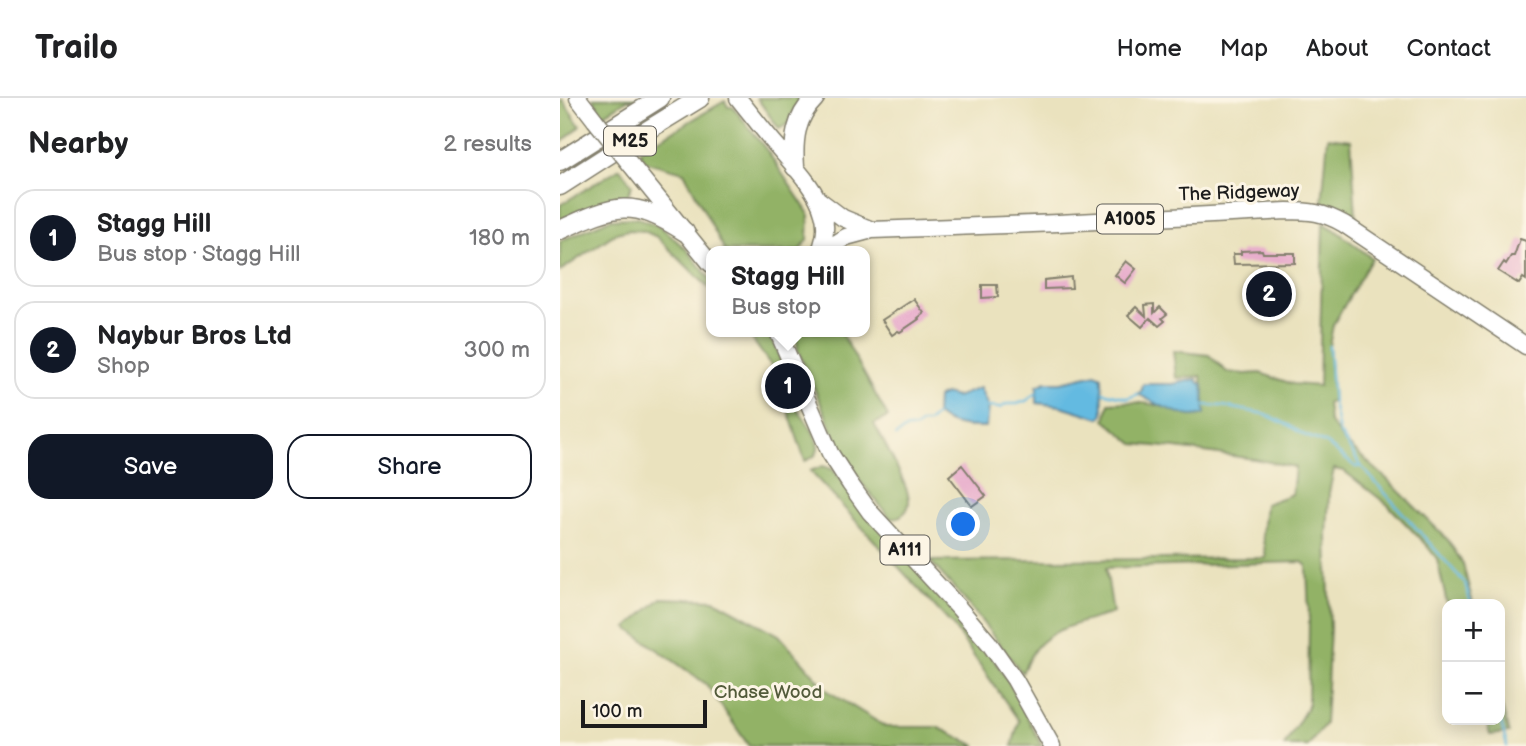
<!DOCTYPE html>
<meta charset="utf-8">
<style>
body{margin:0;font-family:"Balsamiq Sans",sans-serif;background:#f6f6f6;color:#202124}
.controls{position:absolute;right:21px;bottom:21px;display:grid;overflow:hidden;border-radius:14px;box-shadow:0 4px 18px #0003}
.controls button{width:63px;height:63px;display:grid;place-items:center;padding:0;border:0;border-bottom:2px solid #e0e0e0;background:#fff;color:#202124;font:35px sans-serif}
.scale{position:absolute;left:21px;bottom:18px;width:126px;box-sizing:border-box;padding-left:7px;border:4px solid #1c1c1c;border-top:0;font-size:19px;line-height:24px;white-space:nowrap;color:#1c1c1c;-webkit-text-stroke:5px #fcf5e5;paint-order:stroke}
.you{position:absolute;left:404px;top:427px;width:24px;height:24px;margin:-18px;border:5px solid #fff;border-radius:50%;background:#1a73e8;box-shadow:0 0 0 10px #1a73e833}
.badge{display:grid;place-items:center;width:46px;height:46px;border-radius:50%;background:#111827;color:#fff;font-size:23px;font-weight:700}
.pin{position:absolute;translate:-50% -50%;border:4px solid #fff;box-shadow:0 2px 7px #0006}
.popup{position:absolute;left:146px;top:148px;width:164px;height:91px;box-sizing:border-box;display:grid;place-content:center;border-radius:14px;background:#fff;filter:drop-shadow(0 2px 5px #0005);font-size:23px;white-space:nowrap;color:#757577}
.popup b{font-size:26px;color:#202124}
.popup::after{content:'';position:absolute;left:50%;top:100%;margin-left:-14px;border:14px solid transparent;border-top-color:#fff}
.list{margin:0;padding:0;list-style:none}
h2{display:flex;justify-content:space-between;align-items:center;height:91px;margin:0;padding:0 28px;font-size:30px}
h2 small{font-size:23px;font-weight:400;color:#757577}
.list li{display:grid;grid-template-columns:46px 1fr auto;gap:21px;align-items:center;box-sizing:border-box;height:98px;margin:0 14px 14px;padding:0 14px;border:2px solid #e0e0e0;border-radius:21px}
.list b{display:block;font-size:26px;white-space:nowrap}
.list p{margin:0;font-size:23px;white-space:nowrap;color:#757577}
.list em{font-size:23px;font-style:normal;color:#757577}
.actions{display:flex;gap:14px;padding:21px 28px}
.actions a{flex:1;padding:16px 0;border:2px solid #111827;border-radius:21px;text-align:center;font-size:24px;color:#111827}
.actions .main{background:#111827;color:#fff}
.map{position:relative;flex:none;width:966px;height:648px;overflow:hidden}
header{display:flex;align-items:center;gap:42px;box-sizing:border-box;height:98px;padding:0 35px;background:#fff;border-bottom:2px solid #e0e0e0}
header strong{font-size:33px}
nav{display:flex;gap:38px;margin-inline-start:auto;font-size:24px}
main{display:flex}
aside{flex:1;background:#fff}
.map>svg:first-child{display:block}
.forest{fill:#92b266;stroke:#576741;stroke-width:2}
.water{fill:#64bae1;stroke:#406b7e;stroke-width:2}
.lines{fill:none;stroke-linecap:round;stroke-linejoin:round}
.stream{stroke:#64bae1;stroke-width:2.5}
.building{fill:#e8aecc}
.primary-casing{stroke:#837f6d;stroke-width:19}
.motorway-casing{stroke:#837f6d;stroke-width:21}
.primary{stroke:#fff;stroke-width:16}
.motorway{stroke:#fff;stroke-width:18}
.primary-bridge-casing{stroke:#837f6d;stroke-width:19;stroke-linecap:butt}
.primary-bridge{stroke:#fff;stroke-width:16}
.labels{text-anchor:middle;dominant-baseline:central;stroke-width:6;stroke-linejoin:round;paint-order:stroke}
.shield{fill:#fcf5e5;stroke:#5f5d58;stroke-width:2}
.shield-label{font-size:18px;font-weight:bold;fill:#1c1c1c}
.street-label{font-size:19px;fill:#1c1c1c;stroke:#fcf5e5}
.park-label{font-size:19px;fill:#535b3b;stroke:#fcf5e5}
</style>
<header>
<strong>Trailo</strong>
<nav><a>Home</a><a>Map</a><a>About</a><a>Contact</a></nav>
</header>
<main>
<aside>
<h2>Nearby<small>2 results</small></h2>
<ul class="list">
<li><span class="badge">1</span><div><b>Stagg Hill</b><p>Bus stop · Stagg Hill</p></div><em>180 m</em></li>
<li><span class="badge">2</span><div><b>Naybur Bros Ltd</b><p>Shop</p></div><em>300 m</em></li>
</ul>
<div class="actions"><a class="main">Save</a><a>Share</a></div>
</aside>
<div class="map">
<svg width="966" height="648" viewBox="0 0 966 648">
<rect width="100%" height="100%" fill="#fcf5e5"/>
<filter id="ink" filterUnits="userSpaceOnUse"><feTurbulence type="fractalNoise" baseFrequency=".0143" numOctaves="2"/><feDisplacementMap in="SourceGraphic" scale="14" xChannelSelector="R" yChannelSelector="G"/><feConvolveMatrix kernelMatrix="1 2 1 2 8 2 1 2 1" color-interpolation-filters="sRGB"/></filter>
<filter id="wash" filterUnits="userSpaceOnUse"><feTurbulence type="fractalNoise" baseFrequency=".00686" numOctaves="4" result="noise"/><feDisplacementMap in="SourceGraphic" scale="28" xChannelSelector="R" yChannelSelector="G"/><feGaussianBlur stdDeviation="1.57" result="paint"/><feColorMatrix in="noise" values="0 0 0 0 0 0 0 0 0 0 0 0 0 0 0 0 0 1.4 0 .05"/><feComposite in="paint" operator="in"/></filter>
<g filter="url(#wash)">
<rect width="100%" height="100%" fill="#eae2be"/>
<!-- forest -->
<path class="forest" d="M33,0H76L71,3L69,1L43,17Z
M197,0H242L234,12L228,26L219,31Z
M2,1L20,28L0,46V4Z
M165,3L168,9H173L208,54L249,116L248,142L239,153H165L124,74L86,64L79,53Z
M768,39L791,42L796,117L762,104Z
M60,70L72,87L67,99L42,105L0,123V107Z
M78,120L100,128L127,152L151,182V192L97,139L84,133L69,132L56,135L0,173V143L50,121Z
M763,125L774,131L812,160L773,227L769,248L773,304L767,305L769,323L785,344L827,381L888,442L903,466L913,506H887L877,461L867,448L828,407L784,373L774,371L769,395L767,438L770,530L765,626L748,648H724L748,608L749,519L747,468L742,464L546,470L553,515C532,522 500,528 484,542C473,550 468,563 462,575L409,507L370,463L706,460L702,436L705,406L732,396L735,369L694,361L616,350L574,346L545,322L549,305C578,303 597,305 624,316L644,294L641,278L616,280L613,253L649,257L667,274L685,276L700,275L733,286L759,288Z
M206,234C225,255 223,286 237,310C244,322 256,333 258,348C259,357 252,360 245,363L215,273L189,237Z
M236,234H281L328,319L314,326C322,341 350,389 349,403C349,414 341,419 331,421L300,383L274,336L238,253Z
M263,368L272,371L426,550L449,584L482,648H452L459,623L392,527L250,373Z
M101,500L155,502L219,537L268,593L326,629H377L417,648H189L146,586L67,530Z
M940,602L949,635L930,637L926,622H940Z"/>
<!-- water -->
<path class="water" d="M536,276L542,279L543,315L540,320L501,308L477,305V288L486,284H501Z
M637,281L639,285L643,286L645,316C641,317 637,318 633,318C620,318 590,303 578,296L582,292L583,286H613Z
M420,290L428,309L426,329C407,329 391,329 376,317L377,299L385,296L396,299Z"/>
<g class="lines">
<!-- stream -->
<path class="stream" d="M769,248L773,304L779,334L801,368L905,485L911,506
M543,294L568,300L578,296
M645,307L663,308L705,316L730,328L744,337L765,345L796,369L801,368
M428,309L440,310L447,306H457L466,303L477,295
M336,338L347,330H356L361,325H368L376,317
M940,621L947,648"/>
</g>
<g id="blocks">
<!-- building -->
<path class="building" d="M960,141L966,143V182L963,180L959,186L938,173L944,164L946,166L951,158H954Z
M702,152L703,155H735V165L674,166L673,156H681V153Z
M566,163L576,171L565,185L555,177Z
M511,179L512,190L484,191V182Z
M422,187H437L438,199L422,200Z
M354,201L364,215L358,220L359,221L340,234L338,233L332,237L322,222Z
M594,206V215L600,209L607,216L602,220L605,223L599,228L590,220L582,229L568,217L576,209L586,218L585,207Z
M402,367L426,398L412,408L389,378Z"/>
</g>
</g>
<g filter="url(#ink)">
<use href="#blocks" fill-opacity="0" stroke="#837f6d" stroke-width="2"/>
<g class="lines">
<defs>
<path id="primary" d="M18,0L35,22
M178,0C191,16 203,32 216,47C232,66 257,91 263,115C267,128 265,141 260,153
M71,67L151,166
M259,102L283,120L312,132
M264,153L286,139L312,132L498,125L727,113C750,113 763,114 784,126L966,248
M218,234L270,355L290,386L310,414L398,509L429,545L455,582L492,648"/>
<path id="motorway" d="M0,63L100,0
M235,69C233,42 235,20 255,0
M0,88L78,38L140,0
M0,132C55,107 71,99 125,134"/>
</defs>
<!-- primary casing -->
<use href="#primary" class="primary-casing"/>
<!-- motorway casing -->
<use href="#motorway" class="motorway-casing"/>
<!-- primary -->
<use href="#primary" class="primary"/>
<!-- motorway -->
<use href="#motorway" class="motorway"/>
<defs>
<path id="primary-bridge" d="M35,22L71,67"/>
</defs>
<!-- primary-bridge casing -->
<use href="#primary-bridge" class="primary-bridge-casing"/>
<!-- primary-bridge -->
<use href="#primary-bridge" class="primary-bridge"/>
</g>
</g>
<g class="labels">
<!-- shield labels -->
<g class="shield">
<rect x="44" y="28.5" width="52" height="29" rx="5"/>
<rect x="537" y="106.5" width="66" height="29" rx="5"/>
<rect x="320.5" y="437.5" width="49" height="29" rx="5"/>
</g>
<g class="shield-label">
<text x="70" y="43">M25</text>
<text x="570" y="121">A1005</text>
<text x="345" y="452">A111</text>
</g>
<!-- street labels -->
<g class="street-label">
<text transform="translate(679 95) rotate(-2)">The Ridgeway</text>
</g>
<!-- park labels -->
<g class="park-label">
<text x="208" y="594">Chase Wood</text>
</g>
</g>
</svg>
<div class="controls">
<button>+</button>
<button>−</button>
</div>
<div class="scale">100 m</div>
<div class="you"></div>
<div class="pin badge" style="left:228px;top:288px">1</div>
<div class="popup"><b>Stagg Hill</b>Bus stop</div>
<div class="pin badge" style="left:709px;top:196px">2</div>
</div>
</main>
